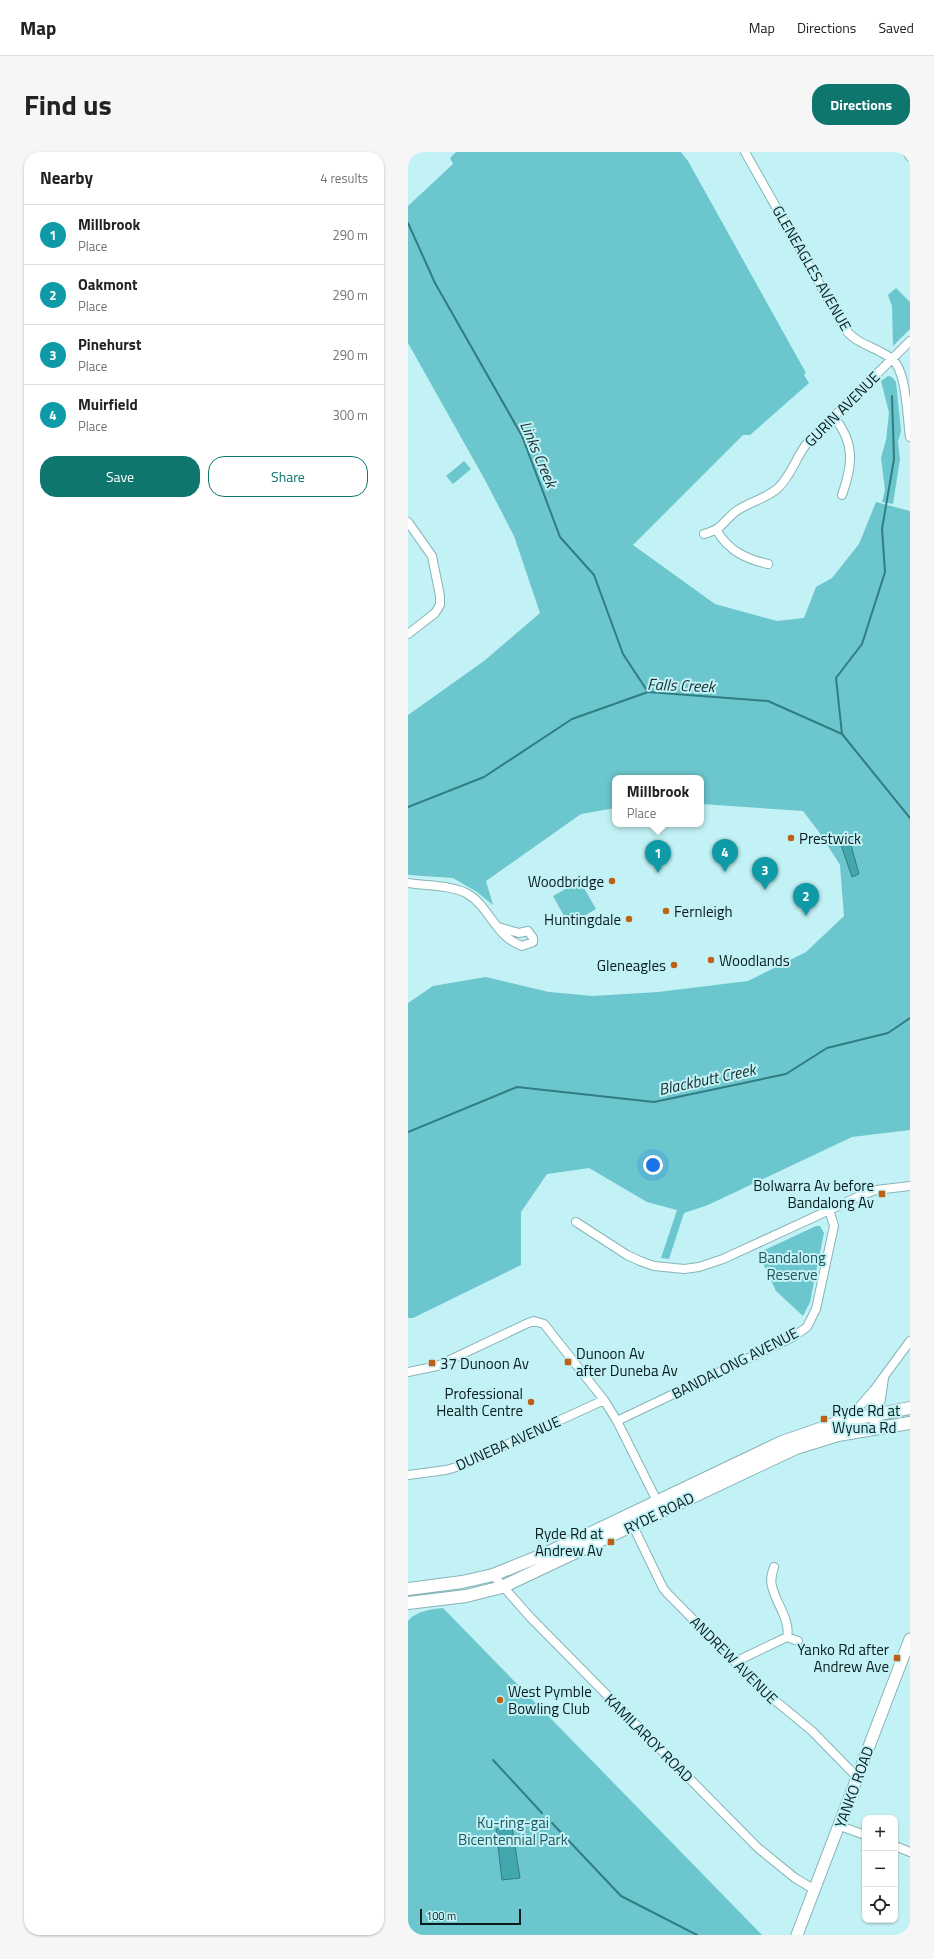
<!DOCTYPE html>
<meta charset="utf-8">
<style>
body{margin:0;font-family:"Titillium Web",sans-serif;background:#f6f6f6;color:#222}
.controls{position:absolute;right:12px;bottom:12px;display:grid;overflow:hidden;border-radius:8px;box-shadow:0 1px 3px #0004}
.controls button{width:36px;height:36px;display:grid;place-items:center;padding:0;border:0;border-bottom:1px solid #e0e0e0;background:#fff;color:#222;font:20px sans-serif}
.scale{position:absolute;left:12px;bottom:10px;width:101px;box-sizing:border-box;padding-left:4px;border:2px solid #0a1c1d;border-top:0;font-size:11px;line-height:14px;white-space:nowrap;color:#0a1c1d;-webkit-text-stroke:3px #c2f2f5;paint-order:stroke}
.you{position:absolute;left:245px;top:1013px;width:14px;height:14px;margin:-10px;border:3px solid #fff;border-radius:50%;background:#1a73e8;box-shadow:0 0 0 6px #1a73e833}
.badge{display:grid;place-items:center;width:26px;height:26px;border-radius:50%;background:#0f766e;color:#fff;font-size:13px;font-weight:700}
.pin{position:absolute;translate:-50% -33px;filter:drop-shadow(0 1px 2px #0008)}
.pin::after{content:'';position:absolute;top:21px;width:14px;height:12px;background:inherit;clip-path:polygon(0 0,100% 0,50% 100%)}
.popup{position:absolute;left:204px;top:623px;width:92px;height:52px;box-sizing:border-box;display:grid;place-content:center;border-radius:8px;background:#fff;filter:drop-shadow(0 1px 3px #0005);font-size:13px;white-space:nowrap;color:#767676}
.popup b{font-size:15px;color:#222}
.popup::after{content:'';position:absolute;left:50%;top:100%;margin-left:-8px;border:8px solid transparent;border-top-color:#fff}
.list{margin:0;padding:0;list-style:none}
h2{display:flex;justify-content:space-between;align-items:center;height:52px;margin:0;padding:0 16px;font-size:17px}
h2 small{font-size:13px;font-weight:400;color:#767676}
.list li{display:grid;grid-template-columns:26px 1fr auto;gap:12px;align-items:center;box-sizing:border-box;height:60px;padding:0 16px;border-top:1px solid #e0e0e0}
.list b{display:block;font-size:15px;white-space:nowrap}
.list p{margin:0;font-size:13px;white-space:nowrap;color:#767676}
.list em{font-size:13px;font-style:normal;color:#767676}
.actions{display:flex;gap:8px;padding:12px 16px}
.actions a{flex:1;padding:9px 0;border:1px solid #0f766e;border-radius:16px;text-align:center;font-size:14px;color:#0f766e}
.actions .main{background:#0f766e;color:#fff}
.icon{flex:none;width:22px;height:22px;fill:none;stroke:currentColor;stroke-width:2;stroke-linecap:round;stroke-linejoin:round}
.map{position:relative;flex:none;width:502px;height:1783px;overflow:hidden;border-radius:16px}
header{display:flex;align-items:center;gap:24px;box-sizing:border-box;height:56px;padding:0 20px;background:#fff;border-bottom:1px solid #e0e0e0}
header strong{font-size:19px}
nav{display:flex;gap:22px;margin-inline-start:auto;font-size:14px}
.intro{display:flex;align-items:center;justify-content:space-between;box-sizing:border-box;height:96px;padding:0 24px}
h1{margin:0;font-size:28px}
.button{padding:10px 18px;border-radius:16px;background:#0f766e;color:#fff;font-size:14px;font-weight:700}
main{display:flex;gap:24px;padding:0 24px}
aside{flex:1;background:#fff;border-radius:16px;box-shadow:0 1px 3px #0004}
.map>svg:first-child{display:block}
.green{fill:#6bc6cd}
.water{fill:#42a7ae;stroke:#317d82}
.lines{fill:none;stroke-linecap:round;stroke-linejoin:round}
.stream{stroke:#317d82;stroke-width:2}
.minor-casing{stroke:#87b4b8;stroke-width:10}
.major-casing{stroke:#87b4b8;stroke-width:13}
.highway-casing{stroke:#87b4b8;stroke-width:14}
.minor{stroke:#fff;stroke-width:8}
.major{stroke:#fff;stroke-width:11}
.highway{stroke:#fff;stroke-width:12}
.poi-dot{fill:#be6015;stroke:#c2f2f5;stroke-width:1.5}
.labels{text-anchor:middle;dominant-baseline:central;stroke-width:4;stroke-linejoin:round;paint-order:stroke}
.street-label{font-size:15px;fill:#0a1c1d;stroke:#c2f2f5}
.poi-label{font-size:15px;fill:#0a1c1d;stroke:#c2f2f5;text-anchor:start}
.park-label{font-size:15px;fill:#21595e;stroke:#c2f2f5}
.water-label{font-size:16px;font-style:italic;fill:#172e2f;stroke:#c2f2f5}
</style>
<header>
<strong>Map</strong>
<nav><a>Map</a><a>Directions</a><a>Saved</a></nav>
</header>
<div class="intro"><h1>Find us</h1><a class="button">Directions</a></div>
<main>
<aside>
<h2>Nearby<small>4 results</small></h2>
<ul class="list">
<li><span class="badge" style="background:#0f9aa8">1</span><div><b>Millbrook</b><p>Place</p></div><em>290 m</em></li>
<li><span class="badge" style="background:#0f9aa8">2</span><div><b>Oakmont</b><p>Place</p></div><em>290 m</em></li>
<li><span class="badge" style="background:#0f9aa8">3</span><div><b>Pinehurst</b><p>Place</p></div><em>290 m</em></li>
<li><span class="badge" style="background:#0f9aa8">4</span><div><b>Muirfield</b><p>Place</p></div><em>300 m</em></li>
</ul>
<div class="actions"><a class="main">Save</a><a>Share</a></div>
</aside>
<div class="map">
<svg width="502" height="1783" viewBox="0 0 502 1783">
<rect width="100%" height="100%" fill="#c2f2f5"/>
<!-- green -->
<path class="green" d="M48,0H273L280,9L398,221L396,223L401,231L342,283H335L225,393L307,452L369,469L396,466L408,435L424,426L451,392L468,350L502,359V978L444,985L300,1053L276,1061L261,1107L253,1106L269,1058L239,1050L181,1016L139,1022L113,1060V1113L5,1166H0V851L25,834L78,825L141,840L185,844L250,840L340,829L398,800L436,764L432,713L411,680L395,659L293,652V626H207V656L173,662L78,729L85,753L69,740L45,726L0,723V563L76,509L132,461L106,384L77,328L0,191V54L45,12L42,6Z
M488,136L502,150V177L485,194L484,154L480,143Z
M480,224L484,225L488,230L493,279L490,290L492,307L485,352L474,350L477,338L473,306L478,288L481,261L473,229Z
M56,309L63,317L45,332L38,324Z
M172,729L188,757L161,773L145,744Z
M408,1074H412L416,1081L402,1150L395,1164L368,1139L350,1101Z
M35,1456L354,1783H0V1469C8,1459 23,1457 35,1456Z"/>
<!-- water -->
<path class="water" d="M441,686L451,722L444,725L432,690Z
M104,1675L112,1726L94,1728L88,1677Z"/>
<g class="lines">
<!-- stream -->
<path class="stream" d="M0,71L27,131L114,284L152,385L186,423L215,502L240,540
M434,582L428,526L454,492L477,420L474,377L486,307L484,244
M0,655L76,625L164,567L240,540L360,549L434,582L502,666
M0,980L109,935L246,950L378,922L419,896L480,881L502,866
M85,1608L134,1661
M144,1671L213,1744L289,1783"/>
<defs>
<path id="minor" d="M337,0L437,177C449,193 469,195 484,207C499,219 499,266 502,285
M499,0L502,5
M426,265C447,291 445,312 434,343
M0,370L24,404L32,444V453L27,461L0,482
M309,379C321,399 338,407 360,412
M296,382C314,377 314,371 327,360C340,350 358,347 370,336C384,323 388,304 400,290L502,189
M0,731C18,734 42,733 58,741C82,754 86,784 114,794L125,790V786L120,779L111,781L90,775
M168,1070L219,1103L232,1109L246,1114L276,1117L291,1115L315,1107L454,1043L468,1038L502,1034
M0,1220L29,1214L120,1171L126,1169L136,1172L196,1248L209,1269L249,1349
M470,1266L476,1226
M437,1267L452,1254L466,1238
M209,1269L385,1185L399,1175L408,1157L426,1074L421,1057
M467,1276L464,1258L466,1238L502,1189
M0,1323L38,1318L52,1314L196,1248
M225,1374L255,1436L260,1442L358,1541L404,1579L449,1625
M85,1423L122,1465L350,1696L387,1726L407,1738
M379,1485L390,1489
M327,1510L379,1485C383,1468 367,1450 364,1434C362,1427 364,1421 366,1415
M432,1674L457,1683
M487,1694L502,1700"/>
<path id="major" d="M389,1783L502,1487"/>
<path id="highway" d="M0,1437L54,1430L85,1423L132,1404L181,1382L374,1290L435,1269L502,1256
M0,1451L58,1444L94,1435L388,1296L430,1283L502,1271"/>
</defs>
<!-- minor casing -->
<use href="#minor" class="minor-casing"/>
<!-- major casing -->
<use href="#major" class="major-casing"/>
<!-- highway casing -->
<use href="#highway" class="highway-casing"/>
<!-- minor -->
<use href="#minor" class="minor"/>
<!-- major -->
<use href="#major" class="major"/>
<!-- highway -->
<use href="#highway" class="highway"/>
</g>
<!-- markers -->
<g class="poi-dot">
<circle cx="383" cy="686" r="4"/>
<circle cx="204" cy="729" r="4"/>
<circle cx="258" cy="759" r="4"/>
<circle cx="221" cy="767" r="4"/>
<circle cx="303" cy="808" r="4"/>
<circle cx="266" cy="813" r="4"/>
<rect x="470" y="1038" width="8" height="8" rx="2"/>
<rect x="156" y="1206" width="8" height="8" rx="2"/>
<rect x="20" y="1207" width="8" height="8" rx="2"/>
<circle cx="123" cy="1250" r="4"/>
<rect x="412" y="1263" width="8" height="8" rx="2"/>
<rect x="199" y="1386" width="8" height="8" rx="2"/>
<rect x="485" y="1502" width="8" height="8" rx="2"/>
<circle cx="92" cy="1548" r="4"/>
</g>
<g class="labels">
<!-- street labels -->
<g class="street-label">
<text transform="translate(404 116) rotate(60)">GLENEAGLES AVENUE</text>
<text transform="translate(434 257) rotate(-45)">GURIN AVENUE</text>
<text transform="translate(327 1211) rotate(-27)">BANDALONG AVENUE</text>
<text transform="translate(100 1291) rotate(-24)">DUNEBA AVENUE</text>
<text transform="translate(251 1361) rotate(-26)">RYDE ROAD</text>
<text transform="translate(326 1508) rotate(45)">ANDREW AVENUE</text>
<text transform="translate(241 1586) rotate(45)">KAMILAROY ROAD</text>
<text transform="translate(446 1635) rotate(-70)">YANKO ROAD</text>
</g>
<!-- poi labels -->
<g class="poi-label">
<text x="391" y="686">Prestwick</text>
<text x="196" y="729" text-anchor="end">Woodbridge</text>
<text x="266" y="759">Fernleigh</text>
<text x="213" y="767" text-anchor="end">Huntingdale</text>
<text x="311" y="808">Woodlands</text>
<text x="258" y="813" text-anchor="end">Gleneagles</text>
<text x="466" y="1033" text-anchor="end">Bolwarra Av before<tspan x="466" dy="17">Bandalong Av</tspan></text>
<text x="168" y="1201">Dunoon Av<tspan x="168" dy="17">after Duneba Av</tspan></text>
<text x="32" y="1211">37 Dunoon Av</text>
<text x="115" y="1241" text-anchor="end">Professional<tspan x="115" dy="17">Health Centre</tspan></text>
<text x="424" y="1258">Ryde Rd at<tspan x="424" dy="17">Wyuna Rd</tspan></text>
<text x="195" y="1381" text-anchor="end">Ryde Rd at<tspan x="195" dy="17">Andrew Av</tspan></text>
<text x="481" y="1497" text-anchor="end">Yanko Rd after<tspan x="481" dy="17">Andrew Ave</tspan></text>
<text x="100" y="1539">West Pymble<tspan x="100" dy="17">Bowling Club</tspan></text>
</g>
<!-- park labels -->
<g class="park-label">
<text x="384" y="1105">Bandalong<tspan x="384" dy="17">Reserve</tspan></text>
<text x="105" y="1670">Ku-ring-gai<tspan x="105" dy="17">Bicentennial Park</tspan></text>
</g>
<!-- water labels -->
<g class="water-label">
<text transform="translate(131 302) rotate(67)">Links Creek</text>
<text transform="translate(273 533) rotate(2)">Falls Creek</text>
<text transform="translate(299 927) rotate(-12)">Blackbutt Creek</text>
</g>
</g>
</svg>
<div class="controls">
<button>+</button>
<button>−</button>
<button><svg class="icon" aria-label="locate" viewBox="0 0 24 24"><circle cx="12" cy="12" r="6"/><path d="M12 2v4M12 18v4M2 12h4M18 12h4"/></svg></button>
</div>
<div class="scale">100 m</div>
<div class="you"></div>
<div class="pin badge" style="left:250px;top:721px;background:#0f9aa8">1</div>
<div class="popup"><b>Millbrook</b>Place</div>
<div class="pin badge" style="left:398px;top:764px;background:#0f9aa8">2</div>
<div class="pin badge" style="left:357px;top:738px;background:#0f9aa8">3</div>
<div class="pin badge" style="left:317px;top:720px;background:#0f9aa8">4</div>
</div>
</main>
